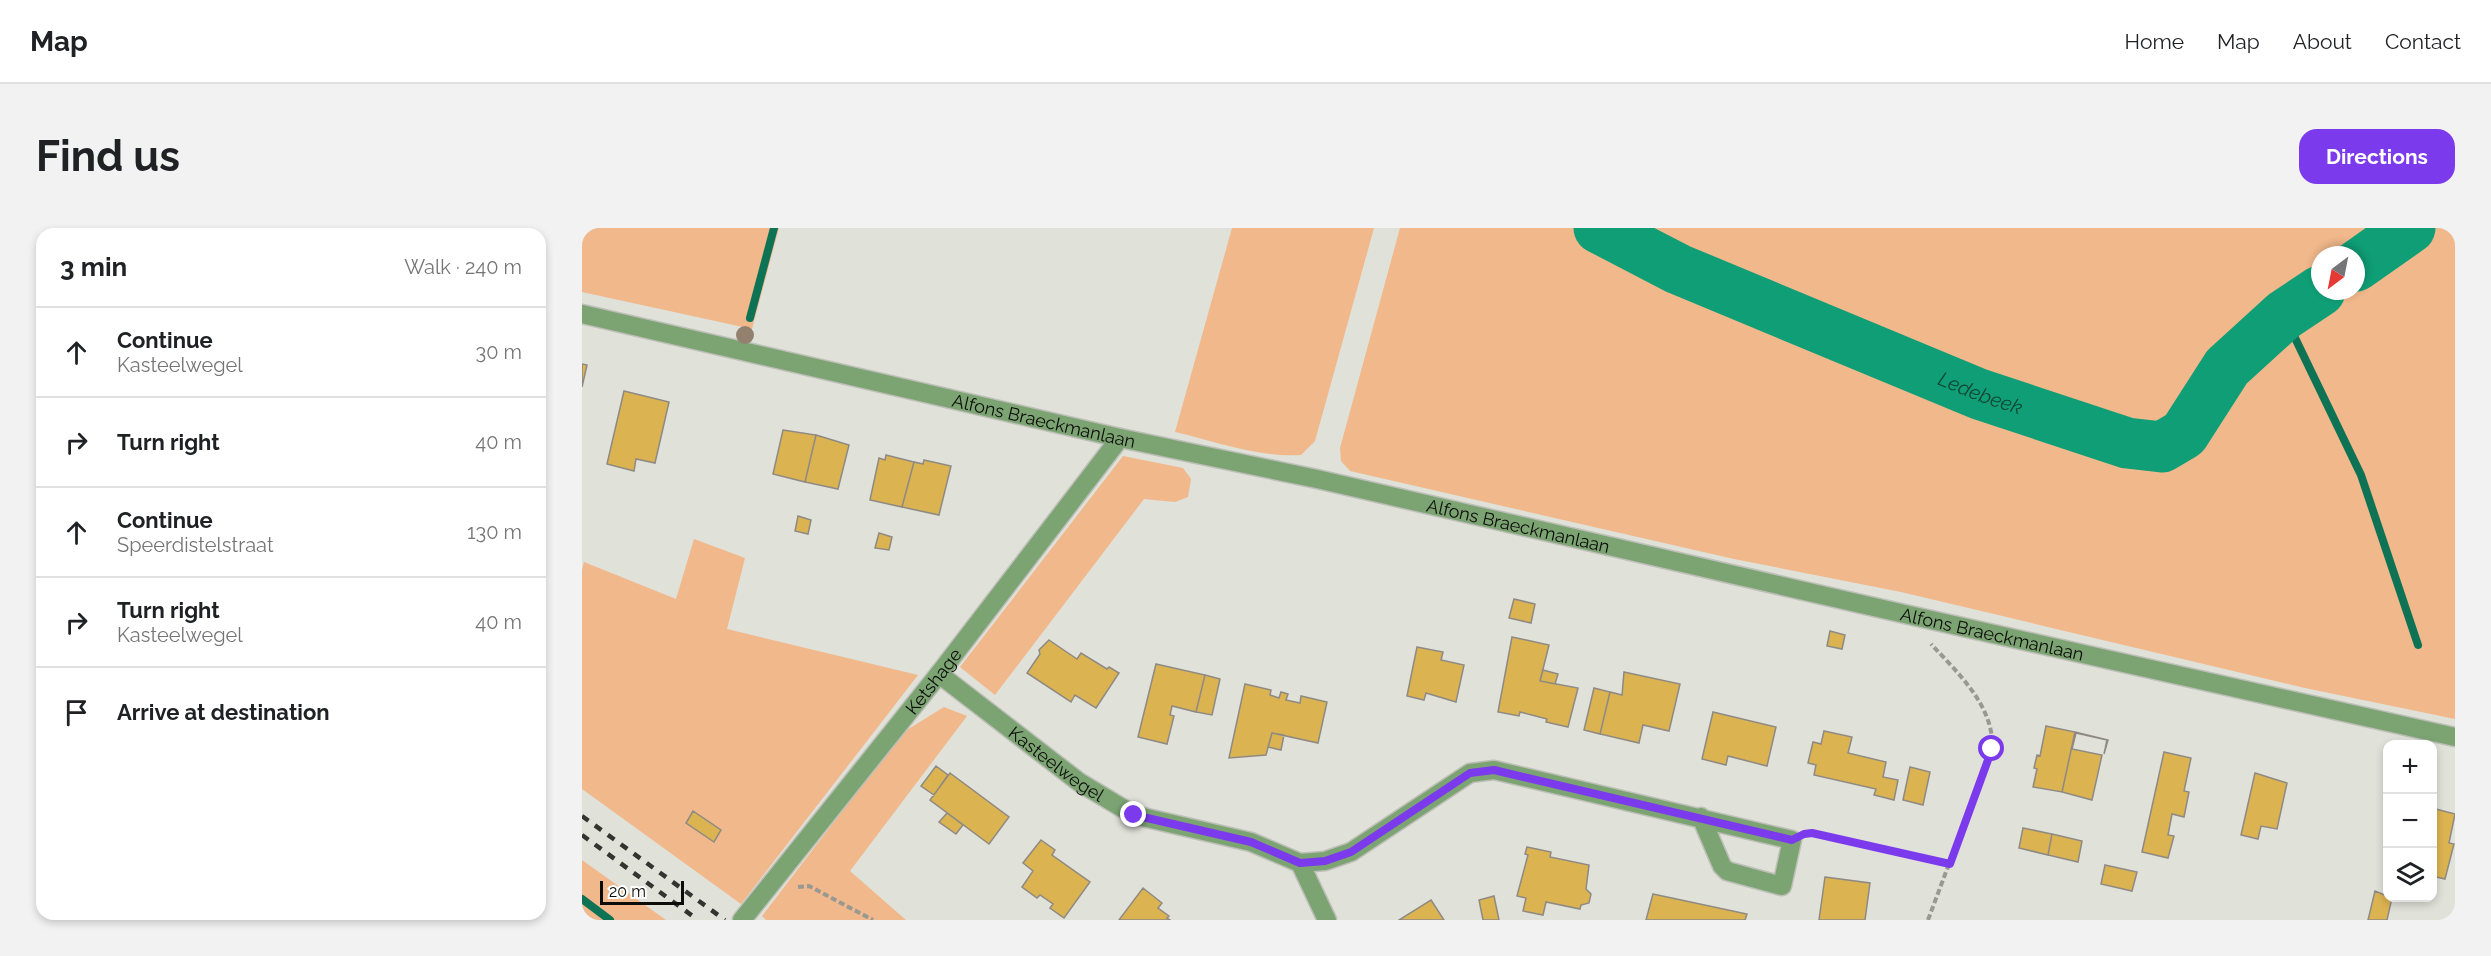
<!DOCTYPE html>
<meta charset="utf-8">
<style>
body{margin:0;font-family:Raleway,sans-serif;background:#f2f2f2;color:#202124}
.controls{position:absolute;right:18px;bottom:18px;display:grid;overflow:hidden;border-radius:12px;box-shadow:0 3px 9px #0003}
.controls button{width:54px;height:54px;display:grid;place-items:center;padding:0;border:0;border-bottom:2px solid #e0e0e0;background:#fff;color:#202124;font:30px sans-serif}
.compass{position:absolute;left:1729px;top:18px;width:54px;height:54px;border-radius:50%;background:#fff;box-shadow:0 3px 9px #0003;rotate:212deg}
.scale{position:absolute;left:18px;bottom:15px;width:84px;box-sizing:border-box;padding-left:6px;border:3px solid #0c0c09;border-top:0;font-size:16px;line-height:21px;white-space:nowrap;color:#0c0c09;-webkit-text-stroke:4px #fff;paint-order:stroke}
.stop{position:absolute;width:18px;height:18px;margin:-14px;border:4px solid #7c3aed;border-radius:50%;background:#fff}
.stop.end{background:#7c3aed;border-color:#fff;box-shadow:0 2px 6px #0008}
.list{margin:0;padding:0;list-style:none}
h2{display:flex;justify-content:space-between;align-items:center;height:78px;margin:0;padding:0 24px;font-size:26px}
h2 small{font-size:20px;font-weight:400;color:#757577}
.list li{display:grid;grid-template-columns:39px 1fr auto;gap:18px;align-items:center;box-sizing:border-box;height:90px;padding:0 24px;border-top:2px solid #e0e0e0}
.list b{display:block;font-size:22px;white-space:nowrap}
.list p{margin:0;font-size:20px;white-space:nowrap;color:#757577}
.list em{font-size:20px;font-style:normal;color:#757577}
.icon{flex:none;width:33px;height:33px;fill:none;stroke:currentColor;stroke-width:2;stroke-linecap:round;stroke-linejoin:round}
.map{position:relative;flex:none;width:1873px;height:692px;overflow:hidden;border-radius:18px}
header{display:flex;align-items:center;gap:36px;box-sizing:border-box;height:84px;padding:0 30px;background:#fff;border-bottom:2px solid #e0e0e0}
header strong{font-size:28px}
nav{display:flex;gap:33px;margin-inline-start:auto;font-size:21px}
.intro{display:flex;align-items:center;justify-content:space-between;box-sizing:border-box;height:144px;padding:0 36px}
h1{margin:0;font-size:42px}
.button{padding:15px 27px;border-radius:18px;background:#7c3aed;color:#fff;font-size:21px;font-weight:700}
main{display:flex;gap:36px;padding:0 36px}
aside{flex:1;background:#fff;border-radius:18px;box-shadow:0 3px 9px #0003}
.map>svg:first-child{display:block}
.green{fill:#f0b88b;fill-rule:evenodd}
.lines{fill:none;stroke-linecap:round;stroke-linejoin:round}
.stream{stroke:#0e7255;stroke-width:8}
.river{stroke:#0f9e76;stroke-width:51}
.building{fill:#dcb351;stroke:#8e8a83;stroke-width:1.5}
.minor-casing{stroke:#bebfb8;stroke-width:21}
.path{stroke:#999993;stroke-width:4;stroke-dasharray:6 3;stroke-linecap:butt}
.minor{stroke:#7ca473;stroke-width:18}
.rail{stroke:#33332f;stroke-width:4.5;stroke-dasharray:8 8;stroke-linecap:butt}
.tree{fill:#92816f}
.route{stroke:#7c3aed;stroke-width:8}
.labels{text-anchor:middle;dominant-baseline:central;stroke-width:6;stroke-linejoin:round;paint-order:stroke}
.street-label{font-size:18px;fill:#0c0c09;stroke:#fff}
.water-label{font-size:20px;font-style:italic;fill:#114534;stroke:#fff}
</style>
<header>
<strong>Map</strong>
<nav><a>Home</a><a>Map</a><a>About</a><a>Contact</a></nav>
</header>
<div class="intro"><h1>Find us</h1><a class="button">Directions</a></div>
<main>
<aside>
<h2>3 min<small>Walk · 240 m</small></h2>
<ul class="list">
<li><svg class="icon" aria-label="ahead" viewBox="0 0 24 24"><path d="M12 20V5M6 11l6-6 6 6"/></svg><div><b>Continue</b><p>Kasteelwegel</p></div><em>30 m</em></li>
<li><svg class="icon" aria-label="right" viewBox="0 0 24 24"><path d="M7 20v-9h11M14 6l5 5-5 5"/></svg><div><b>Turn right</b></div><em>40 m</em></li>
<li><svg class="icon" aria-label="ahead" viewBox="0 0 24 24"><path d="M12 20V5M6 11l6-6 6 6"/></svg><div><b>Continue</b><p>Speerdistelstraat</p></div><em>130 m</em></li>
<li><svg class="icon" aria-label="right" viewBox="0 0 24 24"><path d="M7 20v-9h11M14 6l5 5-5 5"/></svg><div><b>Turn right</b><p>Kasteelwegel</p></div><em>40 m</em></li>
<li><svg class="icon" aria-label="arrive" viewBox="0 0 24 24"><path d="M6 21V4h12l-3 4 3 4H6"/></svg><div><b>Arrive at destination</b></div></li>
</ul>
</aside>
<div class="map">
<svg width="1873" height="692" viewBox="0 0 1873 692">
<rect width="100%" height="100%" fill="#e0e1d9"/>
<!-- green -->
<path class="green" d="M0,0H197L170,101L0,64Z
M650,0H792L733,213L719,227C677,230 633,213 593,204Z
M818,0H1873V491L1723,460L1319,364L1152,331L768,243L759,233L758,220ZM1738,27H1774V63H1738Z
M541,228L601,240L609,251L606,269L593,274L562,271L413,467L378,439Z
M112,311L163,330L145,401L336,447L159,676L0,561V342L2,334L94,371Z
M362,479L385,488L268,643L324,692H184L180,688L320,505Z
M0,632L84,692H9L0,685Z"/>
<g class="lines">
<!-- stream -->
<path class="stream" d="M1702,87L1779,247L1836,417
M168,90L192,0
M0,671L28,692"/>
<!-- river -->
<g class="river">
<path id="s1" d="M1017,0L1096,41L1397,166L1545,215L1580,219L1602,206L1645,139L1702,87L1738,63"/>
<path d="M1774,38L1828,0"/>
</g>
</g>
<!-- building -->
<path class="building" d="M0,136L5,137L0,159Z
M42,163L87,174L73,235L54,231L52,243L25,236Z
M201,202L234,207L223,254L191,246Z
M234,207L267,217L256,261L223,254Z
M304,227L332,234L320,279L288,272L297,230L303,232Z
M342,232L369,238L357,287L320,279L332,234L341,236Z
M216,288L229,292L226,306L213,303Z
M297,305L310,309L307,322L293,320Z
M932,371L953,376L949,395L927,390Z
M1248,403L1263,407L1260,421L1245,418Z
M930,409L967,417L958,453L996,460L986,499L964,494L965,491L938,484L937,488L916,484Z
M467,412L495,431L499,425L525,441L527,439L537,445L514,480L493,467L489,474L445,445L458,426L457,422Z
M835,419L861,424L859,432L882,437L874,474L844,465L842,472L825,468Z
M574,436L623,447L614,484L590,478L588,487L592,488L585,516L556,509Z
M961,442L976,446L973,456L958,453Z
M1042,444L1098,456L1087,503L1061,497L1057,515L1018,506L1028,464L1040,467Z
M623,447L638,451L630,487L614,484Z
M663,456L689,462L688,467L697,470L699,464L706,466L704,472L718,475L719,468L745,474L736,515L690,505L684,527L647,530Z
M1012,460L1028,464L1018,506L1002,502Z
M1131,484L1194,499L1185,538L1146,528L1144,537L1120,531Z
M1464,498L1493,504L1480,564L1451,559L1455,541L1452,540L1455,527L1458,528Z
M1242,503L1270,509L1266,525L1304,534L1301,549L1316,552L1312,572L1292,567L1294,561L1232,547L1234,537L1226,535L1231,514L1239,516Z
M1493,504L1526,512L1522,526L1525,512L1494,505L1490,521L1520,527L1510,572L1480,564Z
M690,505L702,507L699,522L686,519Z
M1582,524L1609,530L1602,563L1607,564L1602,589L1590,586L1586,607L1592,608L1586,630L1560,624Z
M354,538L366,547L352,567L339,558Z
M1328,539L1348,544L1341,577L1321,572Z
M368,545L427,589L407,616L348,572Z
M1673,545L1705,555L1695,601L1679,598L1676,611L1659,607Z
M1850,580L1873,586L1867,615L1872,616L1863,651L1850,648Z
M111,583L139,602L132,614L104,595Z
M365,585L381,597L374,606L357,594Z
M1441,600L1470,606L1466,627L1437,620Z
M1470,606L1500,613L1496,634L1466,627Z
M459,612L473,622L470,627L508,654L482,690L468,680L471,676L458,667L455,670L440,659L451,643L441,635Z
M945,619L969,624L968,629L1007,637L1004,661L1009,666L1007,675L999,677L998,681L964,674L961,687L941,683L944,670L935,668L946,627L943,626Z
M1523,637L1555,644L1550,663L1519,656Z
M1243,649L1288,655L1283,692H1237Z
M561,660L580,675L576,680L587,688L585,690L588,692H537Z
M1793,663L1810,670L1805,692H1786Z
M1071,666L1165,686L1163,692H1064Z
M912,668L917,692H901L897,672Z
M849,672L862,692H817Z"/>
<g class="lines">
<defs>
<g id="minor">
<path id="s2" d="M0,86L538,210L735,251L1327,387L1873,509"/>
<path id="s3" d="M357,446L497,554L552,587L669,614L718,635L745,692"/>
<path d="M718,635L743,633L769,624L888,545L912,542L1210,612L1200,658L1145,643L1140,638L1119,589"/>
<path id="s4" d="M160,692L357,446L538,210"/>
</g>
</defs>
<!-- minor casing -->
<use href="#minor" class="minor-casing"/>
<!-- path -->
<path class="path" d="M1231,605L1368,636
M216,659L227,658L291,692
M1346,692L1410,521C1413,479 1376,445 1349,416"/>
<!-- minor -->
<use href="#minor" class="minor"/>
<!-- rail -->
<path class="rail" d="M0,588L143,692
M0,607L116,692"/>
</g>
<!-- trees -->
<circle class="tree" cx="163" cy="107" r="9"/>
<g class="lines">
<!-- route -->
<path class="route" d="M552,587L669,614L718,635L743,633L769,624L888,545L912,542L1210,612L1222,606L1230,605L1368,636L1410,521"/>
</g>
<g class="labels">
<!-- street labels -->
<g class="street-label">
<text stroke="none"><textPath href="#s2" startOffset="474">Alfons Braeckmanlaan</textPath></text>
<text stroke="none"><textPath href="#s2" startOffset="960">Alfons Braeckmanlaan</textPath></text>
<text stroke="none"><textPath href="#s2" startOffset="1446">Alfons Braeckmanlaan</textPath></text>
<text stroke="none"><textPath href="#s4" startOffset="306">Ketshage</textPath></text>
<text stroke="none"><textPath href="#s3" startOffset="148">Kasteelwegel</textPath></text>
</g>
<!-- water labels -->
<g class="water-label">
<text stroke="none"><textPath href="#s1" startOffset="416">Ledebeek</textPath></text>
</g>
</g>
</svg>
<div class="controls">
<button>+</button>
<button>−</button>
<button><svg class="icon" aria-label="layers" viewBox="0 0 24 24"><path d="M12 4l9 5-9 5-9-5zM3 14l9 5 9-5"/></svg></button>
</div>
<svg class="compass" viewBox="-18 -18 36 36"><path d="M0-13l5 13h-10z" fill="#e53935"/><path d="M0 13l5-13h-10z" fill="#757577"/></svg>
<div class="scale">20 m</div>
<div class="stop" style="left:1410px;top:521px"></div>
<div class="stop end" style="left:552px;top:587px"></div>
</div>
</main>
